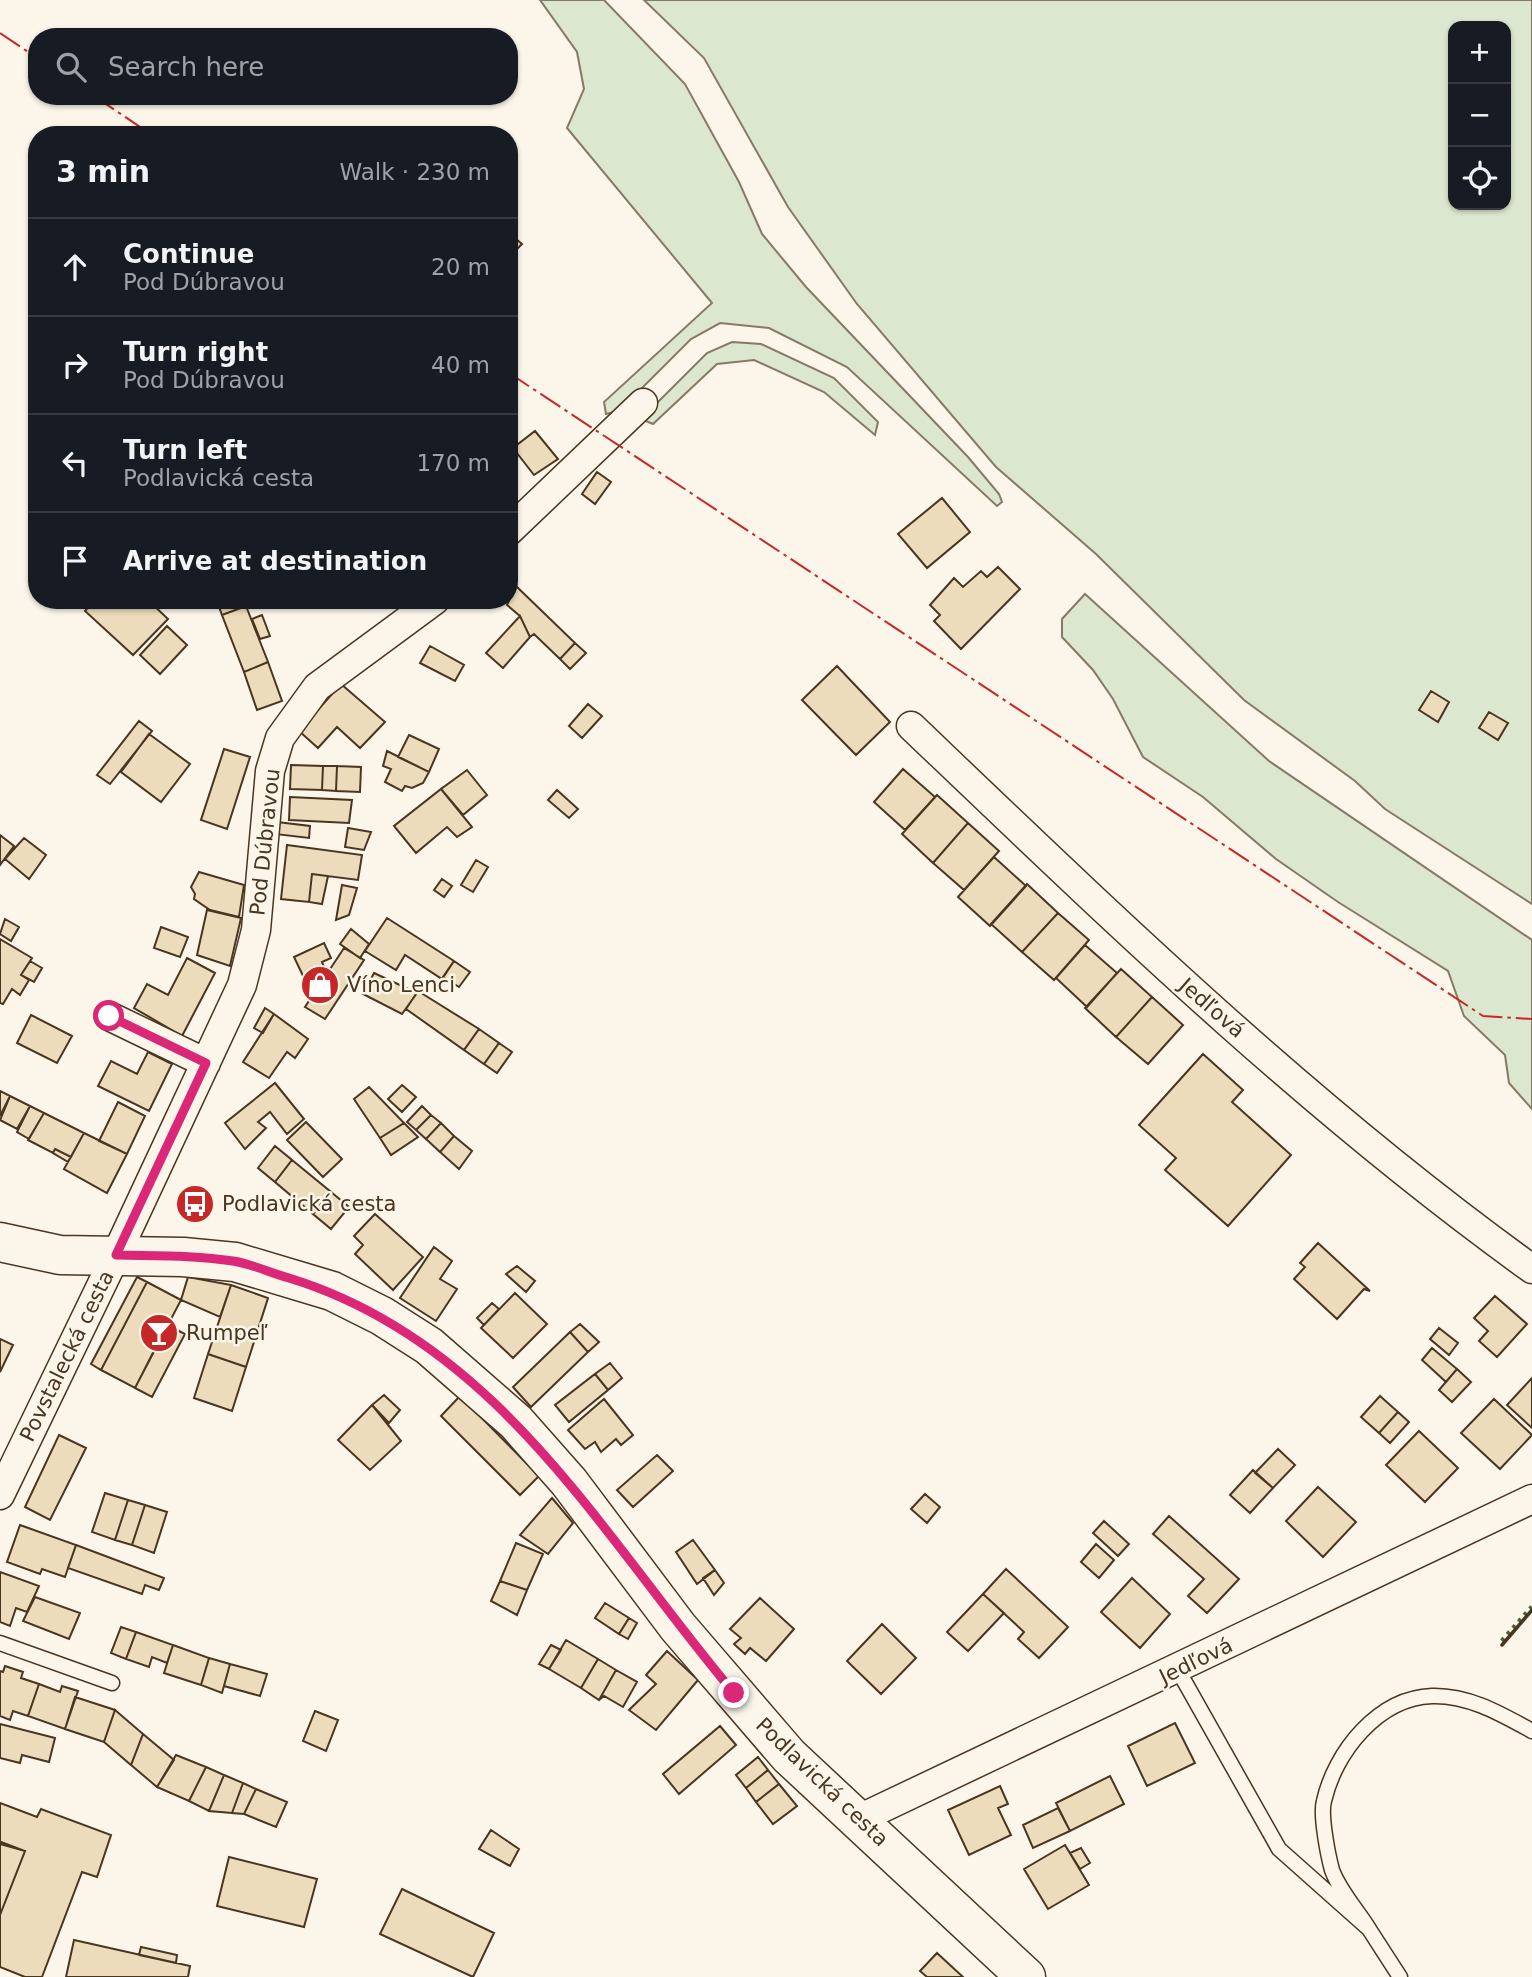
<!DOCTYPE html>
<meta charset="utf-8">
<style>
body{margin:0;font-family:"DejaVu Sans",sans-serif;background:#20242c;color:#f1f3f6}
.controls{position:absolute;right:21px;top:21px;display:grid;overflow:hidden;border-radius:14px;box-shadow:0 2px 5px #0004}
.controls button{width:63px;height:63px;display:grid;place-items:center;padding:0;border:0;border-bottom:2px solid #363941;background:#171b24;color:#f1f3f6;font:35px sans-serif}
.stop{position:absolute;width:21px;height:21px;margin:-16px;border:5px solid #db2777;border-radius:50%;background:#fff}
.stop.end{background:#db2777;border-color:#fff;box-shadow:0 2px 7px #0008}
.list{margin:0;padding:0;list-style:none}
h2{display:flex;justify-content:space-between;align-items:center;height:91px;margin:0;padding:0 28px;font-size:30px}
h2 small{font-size:23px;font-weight:400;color:#9ea1a6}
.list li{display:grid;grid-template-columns:46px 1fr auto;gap:21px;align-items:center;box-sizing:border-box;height:98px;padding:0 28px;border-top:2px solid #363941}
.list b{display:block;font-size:26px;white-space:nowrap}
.list p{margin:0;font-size:23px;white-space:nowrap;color:#9ea1a6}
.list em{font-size:23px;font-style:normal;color:#9ea1a6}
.icon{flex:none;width:38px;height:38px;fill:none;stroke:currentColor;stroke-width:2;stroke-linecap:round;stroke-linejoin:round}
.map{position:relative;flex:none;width:1532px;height:1977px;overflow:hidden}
.search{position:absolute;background:#171b24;box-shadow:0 2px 5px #0004;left:28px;top:28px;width:490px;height:77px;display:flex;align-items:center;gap:18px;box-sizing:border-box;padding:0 24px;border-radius:28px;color:#9ea1a6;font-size:26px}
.panel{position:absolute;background:#171b24;box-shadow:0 2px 5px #0004;left:28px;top:126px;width:490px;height:483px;border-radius:28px}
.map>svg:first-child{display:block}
.green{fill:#dce7d0;stroke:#887966;stroke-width:2;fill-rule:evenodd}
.building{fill:#ecdcbc;stroke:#4a3520;stroke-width:2}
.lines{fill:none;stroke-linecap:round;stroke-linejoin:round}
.lane-casing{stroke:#4a3520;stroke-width:17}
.street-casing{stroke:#4a3520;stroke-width:31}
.secondary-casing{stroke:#4a3520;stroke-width:41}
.lane{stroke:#fbf6e9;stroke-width:14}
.street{stroke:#fbf6e9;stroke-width:28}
.secondary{stroke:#fbf6e9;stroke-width:38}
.hedge{stroke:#436837;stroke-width:5;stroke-dasharray:3.5 5;stroke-linecap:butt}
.wall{stroke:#4a3520;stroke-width:3.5}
.power{stroke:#c62828;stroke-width:2;stroke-dasharray:24 5 3.5 5;stroke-linecap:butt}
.route{stroke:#db2777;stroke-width:9}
.labels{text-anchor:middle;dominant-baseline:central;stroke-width:5;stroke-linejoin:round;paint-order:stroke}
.street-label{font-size:21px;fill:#4a3520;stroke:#fbf6e9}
.poi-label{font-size:21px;fill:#4a3520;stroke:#fbf6e9;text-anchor:start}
</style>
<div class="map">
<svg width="1532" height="1977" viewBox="0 0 1532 1977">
<rect width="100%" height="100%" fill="#fbf6e9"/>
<!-- green -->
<path class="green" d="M540,0H604L685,84L739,182L762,234L806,287L968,457L999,494L1002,502L997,506L847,367L769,328L720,323L691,339L619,411L606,414L604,402L712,303L567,128L584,89L577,52Z
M644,0H1532V904L1385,809L1355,781L1244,700L1096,554L996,467L857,304L788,207L704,58ZM1453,26H1506V205H1453Z
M732,342L761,344L834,378L878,422L875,435L824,392L754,360L717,364L653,424L641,419L707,353Z
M1085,594L1269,761L1532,940V1109L1509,1083L1505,1055L1464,1016L1448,971L1338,902L1276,859L1203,797L1143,757L1113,699L1093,670L1062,637V619Z"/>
<!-- building -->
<path class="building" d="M509,233L522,244L509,257Z
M535,431L558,459L534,475L513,448Z
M597,472L611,482L595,504L582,494Z
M942,498L970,532L927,568L898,534Z
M998,567L1020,589L961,649L934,621L940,615L930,605L954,578L963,587L981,571L987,577Z
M516,586L575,643L560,659L534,634L530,637L520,616L507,605Z
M94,600H148L168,619L133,655L85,611Z
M227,600H244L246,606L222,615L218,604Z
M246,606L268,662L244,672L222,615Z
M262,615L270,636L260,639L252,619Z
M520,616L530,637L503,668L486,653Z
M167,626L187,645L160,674L140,655Z
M575,643L586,653L570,669L560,659Z
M430,646L464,665L455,681L420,663Z
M268,662L282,701L257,710L244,672Z
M837,666L890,722L856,755L802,700Z
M341,684L385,722L360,748L337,727L318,748L299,731Z
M1431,691L1449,702L1438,722L1419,710Z
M588,704L602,716L582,738L569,726Z
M1489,712L1508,723L1498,740L1479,728Z
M139,721L152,731L110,784L97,775Z
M149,734L190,764L161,802L121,772Z
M409,735L439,749L429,772L398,757Z
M224,749L250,757L227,829L201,820Z
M387,751L429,772L423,783L412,788L405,786L402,791L385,782L391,769L383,766Z
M291,765L323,766L322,790L290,789Z
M323,766H337L336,791L322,790Z
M337,766L361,767L360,792L336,791Z
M903,769L935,797L905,830L874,802Z
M467,770L487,795L463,815L441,789Z
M441,789L472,827L457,837L447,827L416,853L394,826Z
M557,790L578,809L569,818L548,800Z
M937,795L968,823L933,863L902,834Z
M290,797L352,800L349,823L289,820Z
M277,822L310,826L309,838L275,834Z
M968,823L999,851L964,890L933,863Z
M348,828L371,832L364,850L345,847Z
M0,835L14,846L0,865Z
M24,838L46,855L29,879L5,859Z
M287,845L362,855L358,880L312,874L309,902L281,899Z
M994,857L1026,886L990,926L958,897Z
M476,860L488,867L473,892L461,885Z
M199,872L244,885L239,917L210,910L194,899L195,894L191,887Z
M312,874L328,876L322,904L309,902Z
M442,879L452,886L444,897L434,890Z
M1027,884L1058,913L1022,952L991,924Z
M342,885L357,888L349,915L336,920Z
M207,910L241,918L230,966L197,955Z
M1058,913L1089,940L1054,980L1022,952Z
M387,918L454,961L442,979L405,955L396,970L365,951Z
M5,919L19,927L11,941L0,934Z
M161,927L188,937L180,957L154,948Z
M351,929L369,944L360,958L340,944Z
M0,939L32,958L21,975L29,980L20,995L12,989L3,1004L0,1003Z
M324,943L331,958L322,962L325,969L305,980L294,957Z
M1085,945L1117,973L1087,1007L1056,978Z
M344,948L364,960L325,1019L305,1007Z
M187,958L215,973L182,1036L134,1008L147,984L168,995Z
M30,961L42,968L34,982L21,975Z
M454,961L470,972L459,987L443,977Z
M1121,969L1152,997L1116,1037L1085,1008Z
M374,973L417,993L402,1014L363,994Z
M418,991L479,1029L464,1050L406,1009Z
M1152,997L1183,1025L1148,1064L1116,1037Z
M265,1008L274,1014L263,1033L254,1028Z
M274,1014L308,1039L295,1058L287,1052L269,1078L243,1062Z
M31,1015L72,1036L57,1063L17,1043Z
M479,1029L499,1043L484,1064L464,1050Z
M499,1043L512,1052L497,1073L484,1064Z
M148,1052L172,1064L149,1111L98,1086L111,1061L137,1074Z
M1203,1054L1243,1090L1232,1102L1291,1155L1228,1226L1165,1170L1176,1158L1139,1125Z
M275,1083L304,1119L287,1134L270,1112L258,1122L266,1128L245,1149L225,1123Z
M402,1085L416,1097L402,1112L388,1099Z
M369,1087L404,1123L380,1138L354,1099Z
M0,1091L10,1096L0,1116Z
M10,1096L30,1106L17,1129L0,1120Z
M118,1102L145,1116L127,1154L99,1141Z
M30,1106L44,1113L29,1139L17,1132Z
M422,1106L431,1115L416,1130L407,1122Z
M44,1113L84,1133L71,1157L55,1149L53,1153L28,1140Z
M431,1115L441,1123L426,1139L416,1130Z
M306,1122L342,1159L323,1177L287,1140Z
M404,1123L418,1137L391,1155L380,1138Z
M441,1123L454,1136L440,1152L426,1139Z
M84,1133L127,1154L107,1193L64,1169Z
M454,1136L472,1151L459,1169L440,1152Z
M275,1146L292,1160L275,1182L258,1168Z
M55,1149L71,1157L68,1162L53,1153Z
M292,1160L331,1192L313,1214L275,1182Z
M331,1192L349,1207L331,1229L313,1214Z
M375,1214L423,1257L393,1290L355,1254L363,1245L354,1236Z
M1318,1243L1370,1291L1364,1289L1337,1319L1294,1279L1305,1267L1300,1263Z
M434,1247L452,1261L440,1279L457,1289L436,1321L400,1298Z
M517,1266L535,1281L526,1292L506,1274Z
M137,1277L147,1282L101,1370L91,1364Z
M188,1277L231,1285L220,1317L181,1300Z
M147,1282L181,1300L135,1388L101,1370Z
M231,1285L268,1298L246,1367L208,1354Z
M515,1293L547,1324L513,1358L481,1328Z
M1495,1296L1527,1324L1497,1357L1479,1341L1488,1331L1474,1318Z
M492,1303L499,1309L484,1325L477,1318Z
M580,1324L599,1342L588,1352L570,1332Z
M167,1325L185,1334L152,1397L135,1388Z
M1439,1328L1458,1343L1449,1355L1430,1339Z
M570,1332L588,1352L531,1407L513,1387Z
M0,1339L13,1345L0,1372Z
M1432,1348L1457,1369L1446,1382L1422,1360Z
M208,1354L246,1367L232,1411L194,1398Z
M610,1363L622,1378L608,1390L595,1374Z
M1457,1369L1471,1382L1452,1402L1439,1390Z
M595,1374L608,1390L569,1422L555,1405Z
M1532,1378V1428L1507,1405Z
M384,1395L400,1410L389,1423L372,1405Z
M460,1396L539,1476L520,1495L441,1416Z
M1380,1396L1398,1412L1379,1433L1361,1417Z
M604,1399L633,1435L621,1445L616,1439L601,1452L595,1442L585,1449L568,1430Z
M1494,1399L1532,1435L1500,1469L1461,1433Z
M372,1405L401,1441L370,1470L338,1440Z
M1398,1412L1409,1422L1390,1443L1379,1433Z
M1419,1431L1458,1468L1425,1502L1386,1465Z
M59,1435L86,1448L50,1520L25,1507Z
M1278,1449L1295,1465L1273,1488L1255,1473Z
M657,1455L673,1471L633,1507L617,1490Z
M1253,1470L1273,1488L1250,1513L1230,1495Z
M1318,1487L1356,1522L1323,1557L1286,1521Z
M105,1493L128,1500L115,1540L92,1532Z
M925,1494L940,1507L927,1523L911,1509Z
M552,1498L573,1523L548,1554L520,1535Z
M128,1500L145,1505L132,1545L115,1540Z
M145,1505L167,1512L154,1553L132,1545Z
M1169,1516L1239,1579L1207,1613L1188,1596L1204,1579L1153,1534Z
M1104,1521L1129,1544L1118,1556L1093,1533Z
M20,1525L76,1545L65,1577L42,1569L40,1574L7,1562Z
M693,1540L715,1570L697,1584L676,1552Z
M516,1543L543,1554L527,1590L500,1581Z
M1096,1544L1114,1560L1099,1578L1081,1562Z
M76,1545L164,1578L159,1590L145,1585L142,1594L68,1568Z
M1006,1569L1068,1627L1039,1658L1018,1639L1024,1632L983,1594Z
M715,1570L724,1583L714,1595L703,1578Z
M0,1572L39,1586L27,1612L16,1608L10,1626L0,1622Z
M1132,1578L1170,1614L1140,1648L1101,1612Z
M500,1581L527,1590L517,1615L491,1601Z
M983,1594L1004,1613L968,1651L947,1632Z
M35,1597L80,1613L69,1639L23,1621Z
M760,1598L794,1629L766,1661L750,1648L745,1654L734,1644L741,1638L730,1629Z
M605,1603L629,1618L619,1634L595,1618Z
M629,1618L637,1623L628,1639L619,1634Z
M882,1624L916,1658L881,1694L847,1661Z
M121,1627L136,1632L126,1659L111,1653Z
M136,1632L173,1645L167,1663L152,1657L149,1667L126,1659Z
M566,1640L598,1659L581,1688L549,1669Z
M173,1645L209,1658L201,1685L164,1673Z
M551,1645L561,1650L549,1669L539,1664Z
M667,1651L698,1680L656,1730L629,1710L656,1684L646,1675Z
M209,1658L230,1664L222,1693L201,1685Z
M598,1659L616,1670L599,1700L581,1688Z
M230,1664L267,1674L260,1696L224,1686Z
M5,1666L23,1672L21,1678L39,1684L28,1716L13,1711L10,1720L0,1716V1671L3,1672Z
M616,1670L637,1682L623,1707L604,1696L599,1700Z
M39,1684L60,1692L62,1686L78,1691L65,1729L28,1716Z
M75,1697L115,1710L104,1742L65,1729Z
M115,1710L143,1734L131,1765L104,1742Z
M315,1711L338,1720L326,1751L303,1741Z
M1175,1723L1195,1763L1147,1786L1128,1746Z
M0,1724L55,1738L49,1762L22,1755L20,1763L0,1758Z
M720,1726L736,1745L679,1794L663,1774Z
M143,1734L174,1760L157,1787L131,1765Z
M176,1755L206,1767L189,1801L157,1787Z
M758,1757L768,1770L746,1788L736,1775Z
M206,1767L224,1775L209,1811L189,1801Z
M768,1770L779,1784L756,1802L746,1788Z
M224,1775L243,1783L232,1813L209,1811Z
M1110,1776L1124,1804L1070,1831L1056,1803Z
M243,1783L256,1789L244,1814L232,1813Z
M779,1784L797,1806L773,1824L756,1802Z
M1000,1786L1008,1804L998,1808L1011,1835L969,1855L948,1810Z
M256,1789L287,1802L276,1827L244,1814Z
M0,1803L37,1817L41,1809L111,1835L97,1877L82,1872L42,1977H25L0,1967V1915L25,1851L0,1844Z
M1058,1808L1070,1831L1033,1848L1023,1825Z
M491,1830L519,1849L510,1866L479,1849Z
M1,1842L25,1851L0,1915V1844Z
M1065,1845L1089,1885L1048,1909L1024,1869Z
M1081,1848L1090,1863L1080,1869L1070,1853Z
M229,1857L317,1879L304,1927L217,1906Z
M402,1889L494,1933L473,1977L380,1934Z
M74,1940L190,1966L188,1977H66Z
M141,1947L177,1955L176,1963L139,1955Z
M937,1953L963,1977H927L920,1971Z"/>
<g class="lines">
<defs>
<path id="lane" d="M0,1643L112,1683
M1178,1670L1279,1849L1369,1929L1400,1977
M1369,1929C1358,1911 1339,1890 1332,1870C1328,1855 1320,1815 1324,1801C1335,1752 1378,1698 1432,1696C1469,1695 1501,1714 1532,1731"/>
<path id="street" d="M509,531L643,403
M911,726C1110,916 1308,1108 1532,1269
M109,1016L206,1063
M0,1495L116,1255L242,985L256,930L270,771L280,738L317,687L435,600
M859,1819L1532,1499"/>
<path id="secondary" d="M0,1242L60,1255L183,1257L235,1262L332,1291L382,1316L429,1346L516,1422L569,1482L678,1627L789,1756L1026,1977"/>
</defs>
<!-- lane casing -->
<use href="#lane" class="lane-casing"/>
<!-- street casing -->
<use href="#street" class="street-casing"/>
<!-- secondary casing -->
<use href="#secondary" class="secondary-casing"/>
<!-- lane -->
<use href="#lane" class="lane"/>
<!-- street -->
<use href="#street" class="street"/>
<!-- secondary -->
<use href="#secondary" class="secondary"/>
<!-- hedge -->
<path class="hedge" d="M1502,1641L1532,1607"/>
<!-- wall -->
<path class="wall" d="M1502,1645L1532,1610"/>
<!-- power -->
<path class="power" d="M0,33L37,58
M94,96L152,135
M509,373L1483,1016L1532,1019"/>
</g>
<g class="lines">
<!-- route -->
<path class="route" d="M109,1016L206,1063L116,1255C155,1256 195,1255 233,1261C252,1264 271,1273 289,1278C498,1342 601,1535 734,1693"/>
</g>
<!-- icons -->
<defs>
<symbol id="shop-disc" viewBox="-11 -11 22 22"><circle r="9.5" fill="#c62828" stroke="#fbf6e9"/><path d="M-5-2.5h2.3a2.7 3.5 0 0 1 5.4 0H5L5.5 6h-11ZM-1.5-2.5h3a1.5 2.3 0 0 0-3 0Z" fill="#fff"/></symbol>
<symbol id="bus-disc" viewBox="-11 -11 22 22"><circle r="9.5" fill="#c62828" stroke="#fbf6e9"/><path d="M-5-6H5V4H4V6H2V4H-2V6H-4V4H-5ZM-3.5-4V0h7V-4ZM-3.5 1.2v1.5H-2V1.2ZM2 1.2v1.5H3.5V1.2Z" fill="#fff"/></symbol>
<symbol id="bar-disc" viewBox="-11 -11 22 22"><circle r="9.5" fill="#c62828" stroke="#fbf6e9"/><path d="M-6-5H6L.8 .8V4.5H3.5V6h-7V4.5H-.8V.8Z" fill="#fff"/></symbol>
</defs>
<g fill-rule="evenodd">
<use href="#shop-disc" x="298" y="963" width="44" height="44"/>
<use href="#bus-disc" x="173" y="1182" width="44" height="44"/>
<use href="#bar-disc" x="137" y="1311" width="44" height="44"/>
</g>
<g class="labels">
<!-- street labels -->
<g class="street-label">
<text transform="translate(265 842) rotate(-84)">Pod Dúbravou</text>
<text transform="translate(1212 1008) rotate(41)">Jedľová</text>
<text transform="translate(67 1356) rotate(-64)">Povstalecká cesta</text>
<text transform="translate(1196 1661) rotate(-26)">Jedľová</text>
<text transform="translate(822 1782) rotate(44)">Podlavická cesta</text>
</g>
<!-- poi labels -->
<g class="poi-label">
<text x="347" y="985">Víno Lenci</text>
<text x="222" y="1204">Podlavická cesta</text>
<text x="186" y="1333">Rumpeľ</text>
</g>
</g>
</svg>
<div class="controls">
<button>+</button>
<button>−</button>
<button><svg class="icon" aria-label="locate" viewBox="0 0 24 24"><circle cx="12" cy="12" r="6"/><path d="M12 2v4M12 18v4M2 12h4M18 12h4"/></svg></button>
</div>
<div class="stop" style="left:109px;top:1016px"></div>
<div class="stop end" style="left:734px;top:1693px"></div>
<div class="search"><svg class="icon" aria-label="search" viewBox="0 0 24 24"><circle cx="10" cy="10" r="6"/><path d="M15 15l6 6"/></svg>Search here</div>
<section class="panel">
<h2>3 min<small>Walk · 230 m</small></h2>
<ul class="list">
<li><svg class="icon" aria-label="ahead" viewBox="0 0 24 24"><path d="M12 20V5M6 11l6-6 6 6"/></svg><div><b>Continue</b><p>Pod Dúbravou</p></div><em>20 m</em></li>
<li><svg class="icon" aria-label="right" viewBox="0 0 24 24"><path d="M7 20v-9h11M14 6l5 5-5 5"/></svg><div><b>Turn right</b><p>Pod Dúbravou</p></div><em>40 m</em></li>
<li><svg class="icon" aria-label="left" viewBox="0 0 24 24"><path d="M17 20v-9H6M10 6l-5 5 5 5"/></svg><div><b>Turn left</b><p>Podlavická cesta</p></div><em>170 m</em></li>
<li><svg class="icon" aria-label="arrive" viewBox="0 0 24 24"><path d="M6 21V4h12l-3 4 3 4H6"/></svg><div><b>Arrive at destination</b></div></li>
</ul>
</section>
</div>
